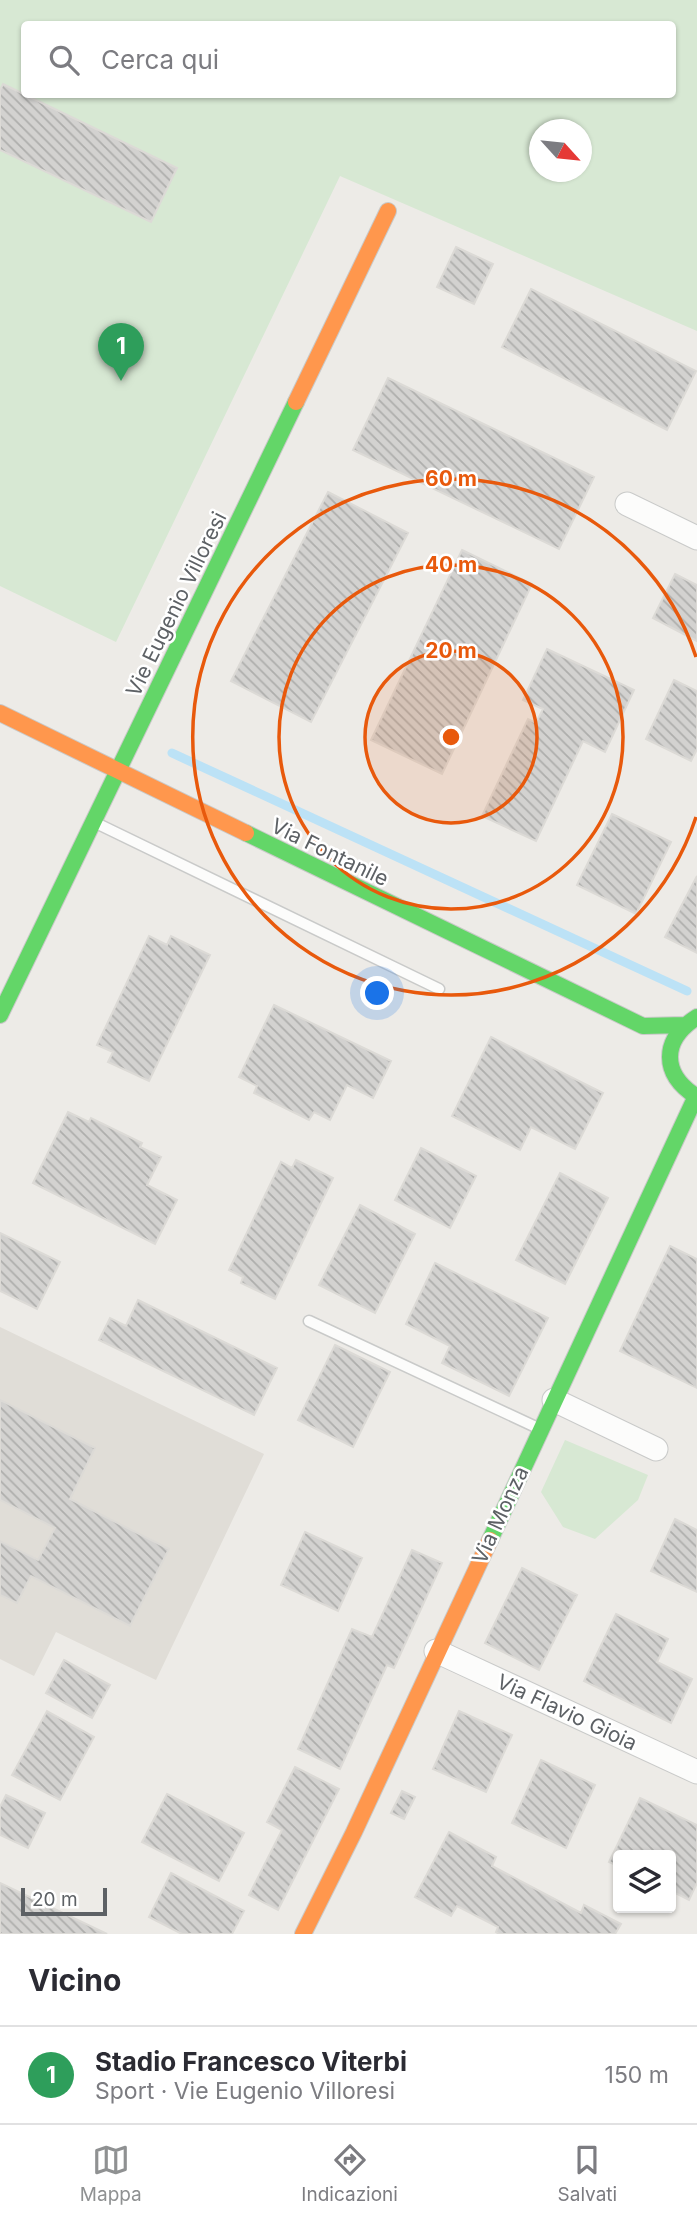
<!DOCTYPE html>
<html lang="it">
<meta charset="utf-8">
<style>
body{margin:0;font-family:Inter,sans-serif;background:#f7f7f7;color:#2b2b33}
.controls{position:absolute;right:21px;bottom:21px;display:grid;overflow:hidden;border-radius:7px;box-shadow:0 2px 5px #0004}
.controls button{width:63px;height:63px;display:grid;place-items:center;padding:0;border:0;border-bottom:2px solid #e1e1e2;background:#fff;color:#2b2b33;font:35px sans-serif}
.compass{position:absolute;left:529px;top:119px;width:63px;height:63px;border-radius:50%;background:#fff;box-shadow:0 2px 5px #0004;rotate:117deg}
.scale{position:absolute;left:21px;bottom:18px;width:86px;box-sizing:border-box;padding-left:7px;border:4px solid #5d6165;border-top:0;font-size:19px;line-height:24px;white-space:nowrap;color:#5d6165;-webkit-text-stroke:5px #fff;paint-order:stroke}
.you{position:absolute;left:378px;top:994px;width:24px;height:24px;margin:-18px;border:5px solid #fff;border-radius:50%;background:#1a73e8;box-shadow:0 0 0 10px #1a73e833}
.badge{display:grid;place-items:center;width:46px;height:46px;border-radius:50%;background:#8f9192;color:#fff;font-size:23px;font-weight:700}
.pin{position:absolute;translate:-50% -58px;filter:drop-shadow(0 2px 4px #0008)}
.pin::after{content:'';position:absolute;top:37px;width:24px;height:21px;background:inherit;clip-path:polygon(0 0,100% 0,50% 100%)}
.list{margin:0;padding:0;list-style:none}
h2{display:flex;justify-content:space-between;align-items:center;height:91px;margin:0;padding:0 28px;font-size:30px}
h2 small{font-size:23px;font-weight:400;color:#7c7c81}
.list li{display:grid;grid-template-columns:46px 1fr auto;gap:21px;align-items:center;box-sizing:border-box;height:98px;padding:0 28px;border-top:2px solid #e1e1e2}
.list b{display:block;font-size:26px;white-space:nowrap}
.list p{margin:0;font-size:23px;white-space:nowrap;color:#7c7c81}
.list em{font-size:23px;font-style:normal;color:#7c7c81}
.icon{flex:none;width:38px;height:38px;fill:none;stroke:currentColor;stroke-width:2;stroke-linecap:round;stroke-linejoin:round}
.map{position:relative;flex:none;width:697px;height:1934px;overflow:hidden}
.search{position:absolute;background:#fff;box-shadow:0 2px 5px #0004;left:21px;right:21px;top:21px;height:77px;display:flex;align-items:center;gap:18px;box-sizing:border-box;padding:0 24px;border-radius:7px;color:#7c7c81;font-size:26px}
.sheet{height:189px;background:#fff}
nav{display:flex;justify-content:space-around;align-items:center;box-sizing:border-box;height:98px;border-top:2px solid #e1e1e2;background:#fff;font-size:19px;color:#7c7c81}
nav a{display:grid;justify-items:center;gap:4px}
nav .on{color:#8f9192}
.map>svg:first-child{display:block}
.education{fill:#e0ddd7}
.green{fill:#d7e8d3;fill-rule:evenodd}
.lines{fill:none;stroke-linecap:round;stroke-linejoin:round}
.stream{stroke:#bce2f6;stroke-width:9}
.building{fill:url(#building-back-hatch);stroke:#dcdad6;stroke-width:2}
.lane-casing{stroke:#c9cac9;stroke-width:13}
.street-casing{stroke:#c9cac9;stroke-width:25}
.fast-casing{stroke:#c9c9c8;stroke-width:18}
.slow-casing{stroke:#c9c9c8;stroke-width:18}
.lane{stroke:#fcfcfb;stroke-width:10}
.street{stroke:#fcfcfb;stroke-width:23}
.fast{stroke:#63d668;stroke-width:16}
.slow{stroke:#ff974d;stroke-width:16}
.ring{fill:none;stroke:#e8590c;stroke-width:3.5}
.labels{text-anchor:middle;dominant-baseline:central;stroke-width:5;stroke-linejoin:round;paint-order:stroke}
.street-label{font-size:21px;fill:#5d6165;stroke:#fff}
.centre{fill:#e8590c;stroke:#fff;stroke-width:3.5}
.ring-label{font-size:21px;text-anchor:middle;font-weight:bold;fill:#e8590c;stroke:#fff;stroke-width:5;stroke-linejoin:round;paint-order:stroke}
</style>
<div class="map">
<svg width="697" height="1934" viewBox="0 0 697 1934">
<defs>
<pattern id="building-back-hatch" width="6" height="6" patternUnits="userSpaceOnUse" patternTransform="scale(1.75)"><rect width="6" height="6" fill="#d3d2d0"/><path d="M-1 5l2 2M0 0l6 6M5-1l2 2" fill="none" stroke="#aeaeac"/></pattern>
</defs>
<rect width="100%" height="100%" fill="#edebe7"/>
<!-- education -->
<path class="education" d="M0,1327L264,1454L156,1680L56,1632L34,1676L0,1659Z"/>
<!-- green -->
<path class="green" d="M0,0H697V331L340,176L116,642L0,586ZM24,24H672V94H24ZM540,130H582V172H540Z
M565,1440L648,1475L638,1500L595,1539L563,1527L541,1492Z"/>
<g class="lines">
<!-- stream -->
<path class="stream" d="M172,753L687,991"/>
</g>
<!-- building -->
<path class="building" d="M3,84L177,168L151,222L0,150V90Z
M456,247L493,264L474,304L437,287Z
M531,289L696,371L667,430L502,347Z
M388,378L594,477L559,549L353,450Z
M328,492L408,533L311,722L231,681Z
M462,550L532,584L442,774L371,740Z
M675,574L697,585V641L653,618Z
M547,649L634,690L605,752L583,741L536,841L482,816L528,719L536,723L543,709L523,700Z
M674,680L697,691V749L691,761L646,739Z
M612,814L671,842L636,914L577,885Z
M697,876V953L665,937Z
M149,936L167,945L171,936L210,955L149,1081L108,1062L113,1052L97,1045Z
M274,1005L391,1061L373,1098L347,1085L330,1120L314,1112L309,1120L254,1093L257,1086L239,1077Z
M491,1037L603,1093L575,1149L531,1127L520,1150L452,1116Z
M68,1112L89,1122L91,1118L142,1143L140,1147L161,1157L147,1185L177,1200L155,1244L33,1183Z
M421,1148L476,1176L450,1228L395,1200Z
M296,1160L333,1178L275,1299L241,1283L243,1277L229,1270L281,1162L292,1168Z
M560,1173L608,1198L565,1284L516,1260Z
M360,1205L415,1234L375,1313L319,1285Z
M0,1233L60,1262L37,1309L0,1291Z
M670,1246L697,1259V1388L620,1351Z
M435,1263L548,1318L509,1396L442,1363L450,1346L406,1324Z
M138,1300L277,1368L254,1415L99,1340L110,1318L126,1326Z
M335,1345L390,1372L353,1447L298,1420Z
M0,1400L95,1448L70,1499L169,1549L130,1626L31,1576L17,1603L0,1595V1541L38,1560L55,1528L0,1500Z
M675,1519L697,1530V1592L651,1571Z
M305,1532L362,1558L338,1611L281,1585Z
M412,1550L442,1563L394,1668L387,1665L340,1769L298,1749L352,1629L372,1637Z
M522,1568L577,1595L539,1670L485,1643Z
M616,1614L668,1639L657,1662L692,1679L671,1723L584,1681Z
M64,1660L110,1685L92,1718L46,1693Z
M47,1711L94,1737L60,1800L12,1775Z
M459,1711L512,1735L486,1792L433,1769Z
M541,1760L595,1785L566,1848L512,1823Z
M295,1767L339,1789L278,1910L249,1895L282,1830L267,1822Z
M402,1791L415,1797L404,1819L391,1813Z
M167,1794L244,1833L219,1881L142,1842Z
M6,1795L45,1813L28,1848L0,1835V1807Z
M640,1798L697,1825V1883L689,1900L671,1891V1855H618V1866L609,1862Z
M449,1832L496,1857L492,1866L581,1913L584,1905L621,1924L615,1934H499L496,1932L498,1927L457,1906L451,1916L415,1897Z
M171,1873L244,1911L232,1934H182L149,1917Z
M0,1883L107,1934H0Z"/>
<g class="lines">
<defs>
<path id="lane" d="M96,823L439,989
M309,1321L538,1428"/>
<path id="street" d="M627,504L697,538
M554,1400L656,1449
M436,1651L697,1772"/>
<path id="fast" d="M246,833L643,1026L685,1025
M0,1015L296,402
M697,1017C661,1040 661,1074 697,1097
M490,1540L696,1096"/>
<path id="slow" d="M296,402L388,211
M0,713L246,833
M303,1934L354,1832L490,1540"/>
</defs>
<!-- lane casing -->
<use href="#lane" class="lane-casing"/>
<!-- street casing -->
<use href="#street" class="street-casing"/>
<!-- fast casing -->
<use href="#fast" class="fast-casing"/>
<!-- slow casing -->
<use href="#slow" class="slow-casing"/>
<!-- lane -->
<use href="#lane" class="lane"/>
<!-- street -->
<use href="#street" class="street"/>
<!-- fast -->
<use href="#fast" class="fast"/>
<!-- slow -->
<use href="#slow" class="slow"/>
</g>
<!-- distance rings -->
<circle cx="451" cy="737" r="86" fill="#e8590c" fill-opacity=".12"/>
<g class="ring">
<circle cx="451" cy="737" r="86"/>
<circle cx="451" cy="737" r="172"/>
<path d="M696 817A258 258 0 1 1 696 657"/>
</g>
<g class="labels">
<!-- street labels -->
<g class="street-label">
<text transform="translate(176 604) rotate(-64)">Vie Eugenio Villoresi</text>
<text transform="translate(330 852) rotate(26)">Via Fontanile</text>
<text transform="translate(500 1515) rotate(-65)">Via Monza</text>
<text transform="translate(567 1712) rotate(25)">Via Flavio Gioia</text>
</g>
</g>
<circle cx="451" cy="737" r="10" class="centre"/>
<g class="ring-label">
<text x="451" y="486">60 m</text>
<text x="451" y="572">40 m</text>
<text x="451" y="658">20 m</text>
</g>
</svg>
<div class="controls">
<button><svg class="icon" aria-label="layers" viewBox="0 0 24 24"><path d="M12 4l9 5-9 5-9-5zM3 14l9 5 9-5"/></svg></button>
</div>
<svg class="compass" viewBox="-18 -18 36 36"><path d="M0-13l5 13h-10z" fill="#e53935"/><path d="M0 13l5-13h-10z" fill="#7c7c81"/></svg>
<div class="scale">20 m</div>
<div class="you"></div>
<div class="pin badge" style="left:121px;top:381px;background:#2e9e5b">1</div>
<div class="search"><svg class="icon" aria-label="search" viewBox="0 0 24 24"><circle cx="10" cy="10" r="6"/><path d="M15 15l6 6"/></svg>Cerca qui</div>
</div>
<section class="sheet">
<h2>Vicino<small></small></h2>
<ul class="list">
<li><span class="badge" style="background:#2e9e5b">1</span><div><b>Stadio Francesco Viterbi</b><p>Sport · Vie Eugenio Villoresi</p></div><em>150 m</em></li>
</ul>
</section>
<nav>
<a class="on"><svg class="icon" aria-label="map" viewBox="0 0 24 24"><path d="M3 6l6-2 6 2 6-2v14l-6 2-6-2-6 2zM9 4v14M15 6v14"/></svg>Mappa</a>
<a><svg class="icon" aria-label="directions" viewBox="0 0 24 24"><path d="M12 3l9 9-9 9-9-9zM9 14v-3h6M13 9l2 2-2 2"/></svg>Indicazioni</a>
<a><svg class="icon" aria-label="saved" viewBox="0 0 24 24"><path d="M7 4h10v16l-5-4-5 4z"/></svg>Salvati</a>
</nav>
